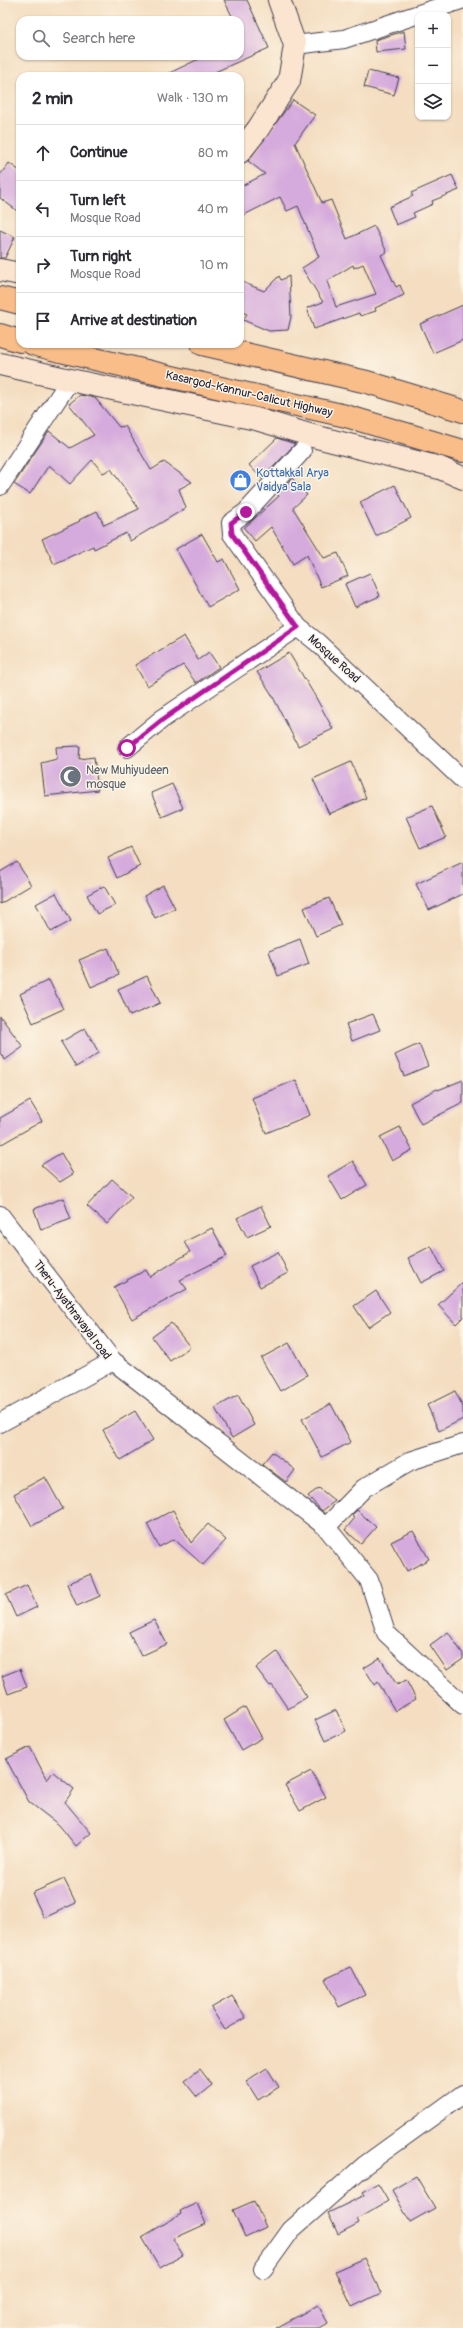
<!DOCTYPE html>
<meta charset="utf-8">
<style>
body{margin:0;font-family:Pangolin,sans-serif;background:#f7f7f7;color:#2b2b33}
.controls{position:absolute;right:12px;top:12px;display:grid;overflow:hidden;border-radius:8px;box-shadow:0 1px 3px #0004}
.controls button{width:36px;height:36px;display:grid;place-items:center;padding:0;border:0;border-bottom:1px solid #e1e1e2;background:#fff;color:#2b2b33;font:20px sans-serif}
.stop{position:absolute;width:12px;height:12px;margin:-9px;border:3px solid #b5179e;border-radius:50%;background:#fff}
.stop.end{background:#b5179e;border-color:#fff;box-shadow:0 1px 4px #0008}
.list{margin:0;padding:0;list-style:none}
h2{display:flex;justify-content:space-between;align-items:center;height:52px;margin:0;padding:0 16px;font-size:17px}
h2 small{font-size:13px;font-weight:400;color:#7c7c81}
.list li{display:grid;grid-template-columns:26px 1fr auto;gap:12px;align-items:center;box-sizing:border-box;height:56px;padding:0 16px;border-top:1px solid #e1e1e2}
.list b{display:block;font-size:15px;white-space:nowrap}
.list p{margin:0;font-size:13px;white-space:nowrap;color:#7c7c81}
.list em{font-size:13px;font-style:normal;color:#7c7c81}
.icon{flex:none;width:22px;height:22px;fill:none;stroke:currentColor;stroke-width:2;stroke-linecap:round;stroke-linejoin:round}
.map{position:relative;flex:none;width:463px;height:2328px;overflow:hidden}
.search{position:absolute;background:#fff;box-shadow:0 1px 3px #0004;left:16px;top:16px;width:228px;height:44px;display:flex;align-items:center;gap:10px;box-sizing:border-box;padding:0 14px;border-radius:12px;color:#7c7c81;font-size:15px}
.panel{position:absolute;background:#fff;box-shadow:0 1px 3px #0004;left:16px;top:72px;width:228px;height:276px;border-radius:12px}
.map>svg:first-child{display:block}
.building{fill:#d5aadd;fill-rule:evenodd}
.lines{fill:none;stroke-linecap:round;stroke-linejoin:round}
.street-casing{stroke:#423e4f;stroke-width:20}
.secondary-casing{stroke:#423e4f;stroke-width:24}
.highway-casing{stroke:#423e4f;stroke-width:24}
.street{stroke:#fff;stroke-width:18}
.secondary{stroke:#fce5d0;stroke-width:22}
.highway{stroke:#f8bd89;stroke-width:22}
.highway-bridge-casing{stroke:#423e4f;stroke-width:24;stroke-linecap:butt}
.highway-bridge{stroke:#f8bd89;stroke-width:22}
.route{stroke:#b5179e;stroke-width:5}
.labels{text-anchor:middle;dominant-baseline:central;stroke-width:3;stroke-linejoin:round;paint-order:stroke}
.street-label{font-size:12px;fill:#22223b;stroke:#fcf5e5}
.shop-label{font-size:12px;fill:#366cbe;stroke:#fcf5e5;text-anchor:start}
.worship-label{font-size:12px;fill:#5b616d;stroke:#fcf5e5;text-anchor:start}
</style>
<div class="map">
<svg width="463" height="2328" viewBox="0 0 463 2328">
<rect width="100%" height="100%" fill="#fcf5e5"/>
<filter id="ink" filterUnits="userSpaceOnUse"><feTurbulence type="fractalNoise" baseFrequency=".025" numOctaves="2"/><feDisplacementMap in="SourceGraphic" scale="8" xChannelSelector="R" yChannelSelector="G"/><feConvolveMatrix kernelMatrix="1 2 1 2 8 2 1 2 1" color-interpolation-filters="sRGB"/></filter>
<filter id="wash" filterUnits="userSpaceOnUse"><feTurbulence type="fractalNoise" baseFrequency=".012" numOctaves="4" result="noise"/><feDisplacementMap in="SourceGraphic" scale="16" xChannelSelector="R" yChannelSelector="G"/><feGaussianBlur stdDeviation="0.9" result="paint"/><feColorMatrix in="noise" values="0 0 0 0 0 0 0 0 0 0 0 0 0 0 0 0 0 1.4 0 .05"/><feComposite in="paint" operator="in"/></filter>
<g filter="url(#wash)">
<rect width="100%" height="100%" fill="#f4ddc0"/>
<g id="blocks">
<!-- building -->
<path class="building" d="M224,0H247L269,48L215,72L217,76H163L205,56H240V20H234Z
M404,31L406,49L376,52L375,40Z
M368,71L399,78L394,95L364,87Z
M293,100L315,115L295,143L322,203L331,200L347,239L374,226L387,252L381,255L396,287L400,285L404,295L375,308L376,311L360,316L359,313L314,329L307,308L323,302L302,268L319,257L298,206L287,211L280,197L240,217V187L265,174L248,161ZM363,264L376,294L336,307L327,281L353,265L354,268Z
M9,163L20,171V213L0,198V175Z
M452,175L459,190L432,201L433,204L413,213L415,217L396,225L389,207L413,196L411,193Z
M0,230L15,237L5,258H0Z
M279,276L281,280L289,276L291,317L288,330L269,331L243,320L247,314L240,311V281L264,291Z
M463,305V340L433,353L420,324Z
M80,395L95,398L119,427L125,426L151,470L164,462L192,482L179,489L186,508L130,541L126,533L94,549L93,546L54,564L42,539L80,521L79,520L97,511L104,525L139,509L111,469L103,473L92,460L70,484L49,465L30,494L14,484L49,431L70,448L94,435L69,404Z
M277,438L295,444L262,479L249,465Z
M292,478L307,495L293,508L324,558L338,553L348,576L321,587L307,555L293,564L271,527L255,541L244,528L279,496L277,494Z
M395,485L411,518L376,536L360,502Z
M202,534L218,562L224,559L240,589L208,607L176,549Z
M370,573L380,596L355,607L345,584Z
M184,636L198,660L209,652L219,667L196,683L183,665L147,686L135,665Z
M289,653L315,696L333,729L298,746L271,693L257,672Z
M80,746L79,759L94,757L98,790L45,796L41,763L57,759L56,747Z
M351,762L366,798L329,814L313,779Z
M172,784L183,808L162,817L151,793Z
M432,806L446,837L420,848L406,817Z
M131,847L140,866L117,878L108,858Z
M17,862L31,885L0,904V872Z
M463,862V894L429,910L416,884Z
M163,885L175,908L155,918L144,896Z
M104,886L115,905L97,914L87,895Z
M56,893L71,921L51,932L36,904Z
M329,898L341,925L316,936L304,908Z
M300,939L309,964L278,976L269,951Z
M108,948L119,975L91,987L79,960Z
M147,976L160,1003L130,1016L118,989Z
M49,980L63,1009L33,1023L20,994Z
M373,1014L380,1030L352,1041L346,1024Z
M0,1016L23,1047L5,1060L0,1053Z
M85,1028L99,1053L76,1067L61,1042Z
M419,1044L428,1066L404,1076L395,1055Z
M296,1080L310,1115L266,1133L252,1098Z
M463,1080V1103L421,1124L410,1103L437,1089L438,1090Z
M30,1101L42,1121L0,1145V1118Z
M400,1127L412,1150L392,1161L380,1137Z
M61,1153L73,1174L60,1182L41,1165Z
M353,1161L367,1185L342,1200L328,1176Z
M112,1179L132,1197L107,1224L87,1206Z
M63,1198L71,1219L41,1230L34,1209Z
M261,1206L271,1226L247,1237L237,1218Z
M212,1228L227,1256L180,1280L187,1289L132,1319L114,1287L146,1270L150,1277L190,1252L184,1242Z
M431,1246L444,1271L421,1283L408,1258Z
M278,1252L288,1273L260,1287L250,1266Z
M463,1282V1317L456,1324L438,1305Z
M376,1291L390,1312L368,1327L354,1306Z
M171,1323L190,1347L170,1361L152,1337Z
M289,1343L307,1375L280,1391L261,1358Z
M455,1391L463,1407V1419L439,1431L427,1405Z
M238,1395L254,1425L232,1438L215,1408Z
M331,1404L351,1442L322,1457L302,1419Z
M135,1411L153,1440L120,1460L103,1430Z
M272,1452L295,1470L286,1482L262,1464Z
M45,1477L63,1509L32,1526L14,1494Z
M319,1488L335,1501L322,1511L308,1496Z
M173,1510L191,1543L208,1524L226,1540L203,1565L174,1539L159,1547L147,1524Z
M357,1510L376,1527L361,1544L345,1530L354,1519L352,1515Z
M413,1531L429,1559L407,1571L391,1542Z
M91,1574L100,1596L77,1606L67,1584Z
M27,1585L37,1607L16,1617L6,1595Z
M154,1620L167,1644L141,1656L129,1632Z
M448,1632L463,1654V1659L447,1670L430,1645Z
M277,1652L307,1697L288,1709L272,1685L270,1686L256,1668Z
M380,1658L397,1685L406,1680L416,1699L395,1711L378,1682L375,1685L364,1668Z
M20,1669L27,1687L8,1694L2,1676Z
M245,1707L262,1738L241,1750L224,1720Z
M336,1710L346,1731L325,1741L315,1720Z
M30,1747L47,1780L53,1772L74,1789L65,1802L91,1833L76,1846L59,1825L29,1802L6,1759Z
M311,1771L326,1797L300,1811L285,1785Z
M64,1879L76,1903L44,1918L32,1893Z
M351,1967L365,1995L339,2007L325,1979Z
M232,1996L246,2018L225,2030L211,2008Z
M267,2068L279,2087L258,2100L246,2081Z
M200,2069L212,2085L197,2097L184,2081Z
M416,2176L435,2208L410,2222L392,2190Z
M378,2184L388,2201L357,2219L359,2223L338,2234L328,2213L365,2195L363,2192Z
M254,2201L266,2227L245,2237L233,2210Z
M197,2203L206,2224L173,2239L183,2255L160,2268L142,2237L181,2214L180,2211Z
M364,2258L381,2293L352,2307L335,2271Z
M318,2305L328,2323L320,2328H276Z"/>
</g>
</g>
<g filter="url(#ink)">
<use href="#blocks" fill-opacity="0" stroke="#423e4f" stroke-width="1"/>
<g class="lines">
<defs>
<path id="street" d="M295,45L344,39L461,0
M302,451L246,512L231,523L232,534L298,627L318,643L463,780
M0,486L70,380
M127,748L162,719L298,627
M0,1215L113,1361L0,1423
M113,1361L326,1527L369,1580L386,1633L463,1705
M326,1527L364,1488L410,1461L463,1444
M263,2269L291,2230L365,2165L463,2094"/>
<path id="secondary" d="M240,152L258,129L289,81L295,45L279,0
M0,270L20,274
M0,364L70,380L256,419L313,436L440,468L463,478"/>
<path id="highway" d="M0,298L20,303
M0,335L20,341
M33,344L52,349
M202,344L367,382L463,411
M172,377L346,416L463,451"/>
</defs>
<!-- street casing -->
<use href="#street" class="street-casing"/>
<!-- secondary casing -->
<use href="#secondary" class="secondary-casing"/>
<!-- highway casing -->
<use href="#highway" class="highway-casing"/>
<!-- street -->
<use href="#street" class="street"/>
<!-- secondary -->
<use href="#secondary" class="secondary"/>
<!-- highway -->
<use href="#highway" class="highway"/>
<defs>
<path id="highway-bridge" d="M52,349L172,377"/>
</defs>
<!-- highway-bridge casing -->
<use href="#highway-bridge" class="highway-bridge-casing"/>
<!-- highway-bridge -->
<use href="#highway-bridge" class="highway-bridge"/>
</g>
</g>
<g class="lines" filter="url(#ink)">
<!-- route -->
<path class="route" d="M127,748L162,720L298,627L232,534L231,523L246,512"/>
</g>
<!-- icons -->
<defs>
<symbol id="shop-disc" viewBox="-11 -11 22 22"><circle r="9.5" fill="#3f7fe0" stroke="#fcf5e5"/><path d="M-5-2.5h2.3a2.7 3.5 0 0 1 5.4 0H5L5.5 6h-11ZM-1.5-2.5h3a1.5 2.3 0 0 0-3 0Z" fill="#fff"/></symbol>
<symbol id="mosque-disc" viewBox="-11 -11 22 22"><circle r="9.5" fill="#6b7280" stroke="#fcf5e5"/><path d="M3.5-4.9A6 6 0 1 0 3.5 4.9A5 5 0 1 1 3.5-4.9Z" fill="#fff"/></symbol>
</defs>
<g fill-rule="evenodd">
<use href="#shop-disc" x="228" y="468" width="25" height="25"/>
<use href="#mosque-disc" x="58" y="764" width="25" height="25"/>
</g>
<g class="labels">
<!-- street labels -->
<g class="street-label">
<text transform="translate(249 394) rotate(13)">Kasargod-Kannur-Calicut Highway</text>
<text transform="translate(334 659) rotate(42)">Mosque Road</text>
<text transform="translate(72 1310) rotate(53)">Theru-Ayathravayal road</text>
</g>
<!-- shop labels -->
<g class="shop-label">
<text x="256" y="473">Kottakkal Arya<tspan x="256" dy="14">Vaidya Sala</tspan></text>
</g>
<!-- worship labels -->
<g class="worship-label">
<text x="86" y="770">New Muhiyudeen<tspan x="86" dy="14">mosque</tspan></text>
</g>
</g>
</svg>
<div class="controls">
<button>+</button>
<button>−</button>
<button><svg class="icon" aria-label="layers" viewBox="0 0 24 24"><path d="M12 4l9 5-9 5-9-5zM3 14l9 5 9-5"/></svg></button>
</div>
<div class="stop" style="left:127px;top:748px"></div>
<div class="stop end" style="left:246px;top:512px"></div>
<div class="search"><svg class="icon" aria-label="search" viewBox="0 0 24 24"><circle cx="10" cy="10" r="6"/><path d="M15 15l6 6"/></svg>Search here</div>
<section class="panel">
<h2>2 min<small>Walk · 130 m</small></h2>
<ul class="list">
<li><svg class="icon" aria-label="ahead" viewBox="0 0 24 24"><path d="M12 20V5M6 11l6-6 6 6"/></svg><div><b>Continue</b></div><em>80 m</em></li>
<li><svg class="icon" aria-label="left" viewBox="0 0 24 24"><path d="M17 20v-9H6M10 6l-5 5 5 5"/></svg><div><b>Turn left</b><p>Mosque Road</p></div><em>40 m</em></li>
<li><svg class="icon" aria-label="right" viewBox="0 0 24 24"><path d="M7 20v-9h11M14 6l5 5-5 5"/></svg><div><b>Turn right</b><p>Mosque Road</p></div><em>10 m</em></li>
<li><svg class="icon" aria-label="arrive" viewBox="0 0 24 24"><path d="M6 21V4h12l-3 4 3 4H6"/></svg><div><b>Arrive at destination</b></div></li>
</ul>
</section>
</div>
